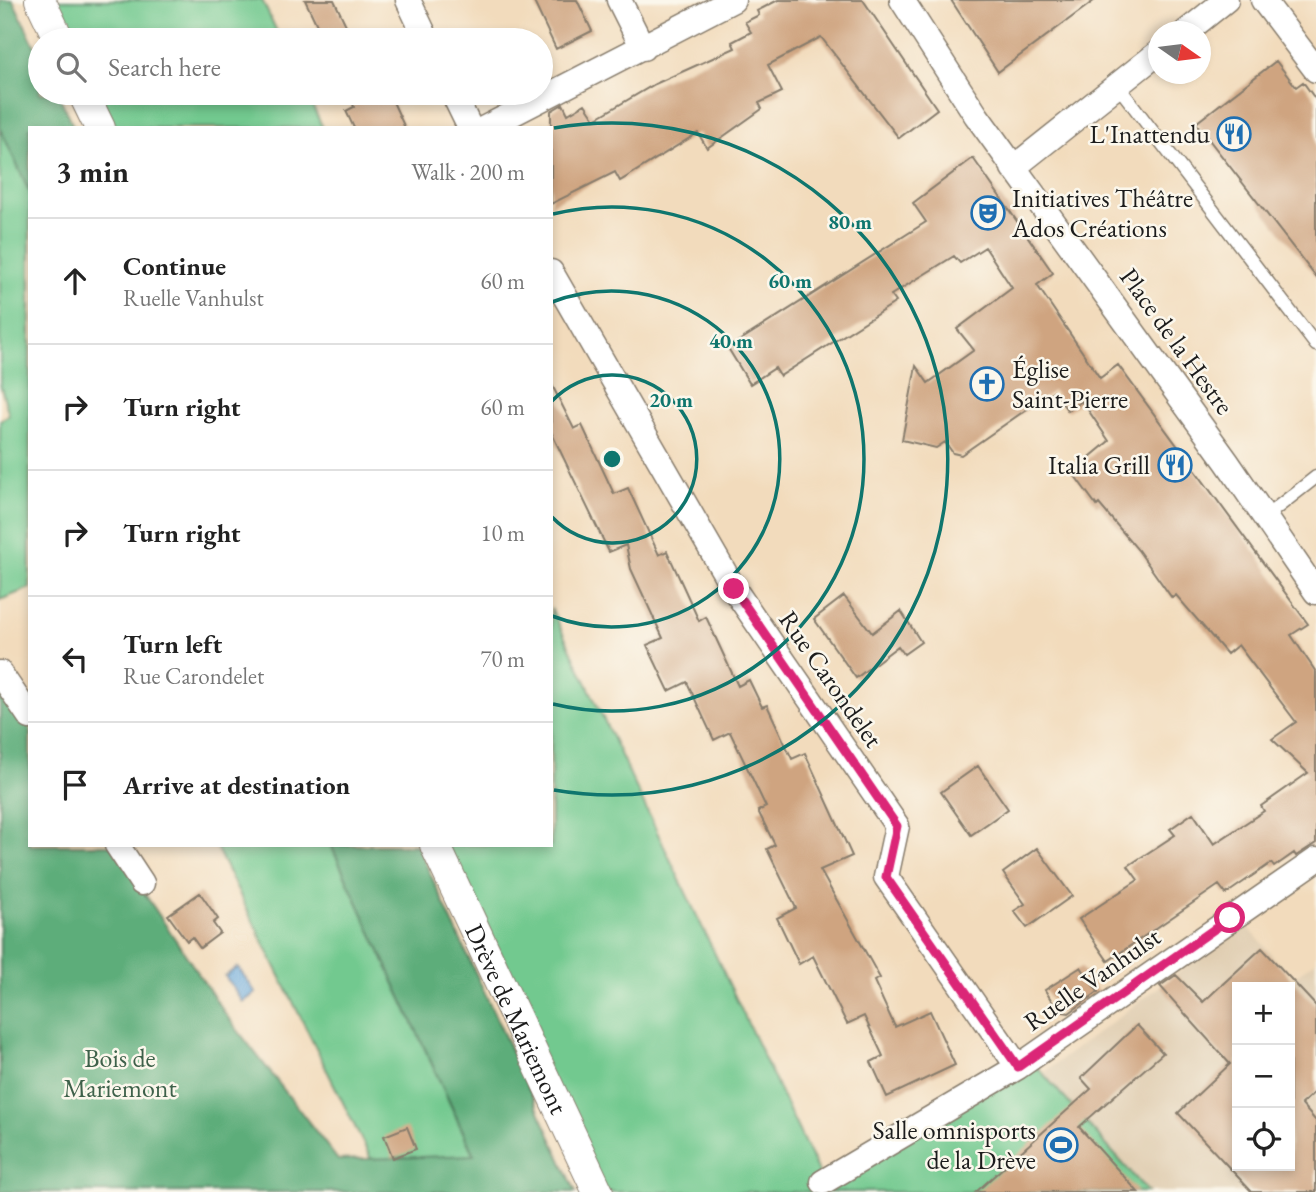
<!DOCTYPE html>
<meta charset="utf-8">
<style>
body{margin:0;font-family:"EB Garamond",serif;background:#f2f2f2;color:#222}
.controls{position:absolute;right:21px;bottom:21px;display:grid;overflow:hidden;border-radius:0px;box-shadow:0 4px 10px #0003}
.controls button{width:63px;height:63px;display:grid;place-items:center;padding:0;border:0;border-bottom:2px solid #e0e0e0;background:#fff;color:#222;font:35px sans-serif}
.compass{position:absolute;left:1148px;top:21px;width:63px;height:63px;border-radius:50%;background:#fff;box-shadow:0 4px 10px #0003;rotate:104deg}
.stop{position:absolute;width:21px;height:21px;margin:-16px;border:5px solid #db2777;border-radius:50%;background:#fff}
.stop.end{background:#db2777;border-color:#fff;box-shadow:0 2px 7px #0008}
.list{margin:0;padding:0;list-style:none}
h2{display:flex;justify-content:space-between;align-items:center;height:91px;margin:0;padding:0 28px;font-size:30px}
h2 small{font-size:23px;font-weight:400;color:#767676}
.list li{display:grid;grid-template-columns:46px 1fr auto;gap:21px;align-items:center;box-sizing:border-box;height:126px;padding:0 28px;border-top:2px solid #e0e0e0}
.list b{display:block;font-size:26px;white-space:nowrap}
.list p{margin:0;font-size:23px;white-space:nowrap;color:#767676}
.list em{font-size:23px;font-style:normal;color:#767676}
.icon{flex:none;width:38px;height:38px;fill:none;stroke:currentColor;stroke-width:2;stroke-linecap:round;stroke-linejoin:round}
.map{position:relative;flex:none;width:1316px;height:1192px;overflow:hidden}
.search{position:absolute;background:#fff;box-shadow:0 4px 10px #0003;left:28px;top:28px;width:525px;height:77px;display:flex;align-items:center;gap:18px;box-sizing:border-box;padding:0 24px;border-radius:38px;color:#767676;font-size:26px}
.panel{position:absolute;background:#fff;box-shadow:0 4px 10px #0003;left:28px;top:126px;width:525px;height:721px;border-radius:0px}
.map>svg:first-child{display:block}
.built{fill:#e0cdb1;fill-rule:evenodd}
.green{fill:#72c98f;stroke:#477256;stroke-width:2}
.forest{fill:#5dad7a;stroke:#3c644b;stroke-width:2}
.water{fill:#67a7da;stroke:#42627b;stroke-width:2}
.building{fill:#cfa480;fill-rule:evenodd}
.lines{fill:none;stroke-linecap:round;stroke-linejoin:round}
.service-casing{stroke:#877c6c;stroke-width:15}
.minor-casing{stroke:#877c6c;stroke-width:27}
.tertiary-casing{stroke:#877c6c;stroke-width:32}
.service{stroke:#fff;stroke-width:12}
.minor{stroke:#fff;stroke-width:24}
.tertiary{stroke:#fff;stroke-width:30}
.route{stroke:#db2777;stroke-width:9}
.ring{fill:none;stroke:#0f766e;stroke-width:3.5}
.labels{text-anchor:middle;dominant-baseline:central;stroke-width:5;stroke-linejoin:round;paint-order:stroke}
.poi-label{font-size:26px;fill:#1c1c1c;stroke:#fbf7ec;text-anchor:end}
.street-label{font-size:26px;fill:#1c1c1c;stroke:#fbf7ec}
.park-label{font-size:26px;fill:#3e614a;stroke:#fbf7ec}
.centre{fill:#0f766e;stroke:#fbf7ec;stroke-width:3.5}
.ring-label{font-size:21px;text-anchor:middle;font-weight:bold;fill:#0f766e;stroke:#fbf7ec;stroke-width:5;stroke-linejoin:round;paint-order:stroke}
</style>
<div class="map">
<svg width="1316" height="1192" viewBox="0 0 1316 1192">
<rect width="100%" height="100%" fill="#fbf7ec"/>
<filter id="ink" filterUnits="userSpaceOnUse"><feTurbulence type="fractalNoise" baseFrequency=".0143" numOctaves="2"/><feDisplacementMap in="SourceGraphic" scale="14" xChannelSelector="R" yChannelSelector="G"/><feConvolveMatrix kernelMatrix="1 2 1 2 8 2 1 2 1" color-interpolation-filters="sRGB"/></filter>
<filter id="wash" filterUnits="userSpaceOnUse"><feTurbulence type="fractalNoise" baseFrequency=".00686" numOctaves="4" result="noise"/><feDisplacementMap in="SourceGraphic" scale="28" xChannelSelector="R" yChannelSelector="G"/><feGaussianBlur stdDeviation="1.57" result="paint"/><feColorMatrix in="noise" values="0 0 0 0 0 0 0 0 0 0 0 0 0 0 0 0 0 1.4 0 .05"/><feComposite in="paint" operator="in"/></filter>
<g filter="url(#wash)">
<rect width="100%" height="100%" fill="#f2dbbc"/>
<!-- built -->
<path class="built" d="M1245,923L1292,979L1316,960V1192H1149L1042,1074ZM1237,987H1290V1166H1237Z"/>
<!-- green -->
<path class="green" d="M40,0H262L281,40H59Z
M83,93H306L323,128H100Z
M0,128L30,193V588L0,600V420L9,415L0,384Z
M551,608L823,1182L1030,1059L1148,1192H598L435,845H551Z
M215,845H331L474,1156L371,1159Z"/>
<!-- forest -->
<path class="forest" d="M0,0H13L40,57V93H58L74,128H30V193L0,128Z
M0,678L30,722V845H112L226,1015L338,1160L474,1155L331,845H417L576,1192H0Z"/>
<!-- water -->
<path class="water" d="M238,967L256,993L243,1002L225,976Z"/>
<g id="blocks">
<!-- building -->
<path class="building" d="M305,0H334L353,40H324Z
M533,0H577L592,31L556,49Z
M778,0H863L937,109L899,138L821,37L768,65L782,92L759,103L762,109L707,148L698,133L620,181L615,172L551,204V111L563,104L568,114L585,104L595,119L655,84L735,48L732,42L751,32L745,22L759,15L757,11Z
M951,0H1095L998,72Z
M1276,61L1296,87L1303,82L1316,100V277L1196,123Z
M376,93H389L405,128H354L346,111L354,107L353,104Z
M973,158L1053,273L1037,285L1100,378L1118,365L1308,624L1291,635L1316,672V843L1296,856L1294,853L1274,867L1271,863L1226,894L1219,885L1108,961L1079,919L1138,880L1128,866L1175,835L1170,829L1193,813L1214,844L1264,811L1261,806L1308,773L1272,739L1296,722L1238,645L1227,654L1176,595L1172,598L1138,550L1099,504L1097,506L1072,472L1109,441L1082,401L1068,411L1053,391L961,455L953,453L945,442L936,448L902,440L916,366L928,383L974,350L957,329L1012,288L985,247L960,263L954,256L891,295L896,302L780,376L775,368L750,384L728,348L926,222L913,203Z
M551,383L574,429L582,425L614,494L628,488L659,555L667,551L699,621L706,617L738,686L749,680L762,707L767,705L792,759L805,753L852,856L820,870L880,978L874,981L895,1027L930,1011L955,1065L887,1097L871,1062L883,1056L864,1016L847,1024L813,956L799,964L777,918L796,908L767,849L775,845L758,811L766,807L730,732L714,740L687,682L669,691L647,645L663,638L631,569L626,545L609,552L551,432Z
M844,596L872,633L901,611L921,642L904,654L898,646L856,678L814,619Z
M978,766L1008,809L971,835L941,792Z
M1037,848L1072,896L1027,928L1014,911L1025,904L1003,873Z
M200,893L218,919L213,923L220,933L200,948L192,937L187,941L168,915Z
M1262,948L1316,1006V1091L1301,1104L1316,1121V1192H1252L1178,1113L1230,1064L1160,986L1176,975L1203,1002ZM1237,987H1290V1166H1237Z
M1081,967L1098,992L1069,1013L1058,1011L1045,990Z
M1137,1025L1163,1053L1079,1127L1138,1192H976L1091,1089L1081,1078Z
M407,1127L416,1149L393,1158L384,1136Z"/>
</g>
</g>
<g filter="url(#ink)">
<use href="#blocks" fill-opacity="0" stroke="#877c6c" stroke-width="2"/>
<g class="lines">
<defs>
<path id="service" d="M1118,86L1316,345
M1265,517L1316,477"/>
<path id="minor" d="M408,0L427,40
M619,0L643,48
M902,0L976,115L1227,462L1316,592
M1263,0L1316,70
M1186,32L1226,0
M453,93L470,128
M485,128L733,0
M1013,168L1158,53
M551,272L734,589L897,826L886,877L1018,1067
M0,673L30,717
M117,845L142,883
M823,1182L1018,1067L1316,860"/>
<g id="tertiary">
<path d="M40,0L59,40"/>
<path d="M83,93L100,128"/>
<path id="s1" d="M435,845L598,1192"/>
</g>
</defs>
<!-- service casing -->
<use href="#service" class="service-casing"/>
<!-- minor casing -->
<use href="#minor" class="minor-casing"/>
<!-- tertiary casing -->
<use href="#tertiary" class="tertiary-casing"/>
<!-- service -->
<use href="#service" class="service"/>
<!-- minor -->
<use href="#minor" class="minor"/>
<!-- tertiary -->
<use href="#tertiary" class="tertiary"/>
</g>
</g>
<g class="lines" filter="url(#ink)">
<!-- route -->
<path class="route" d="M734,589L897,826L886,877L1018,1067L1230,918"/>
</g>
<!-- distance rings -->
<g class="ring">
<path d="M552 401A84 84 0 1 1 552 517"/>
<path d="M552 302A168 168 0 1 1 552 616"/>
<path d="M553 214A252 252 0 1 1 553 704"/>
<path d="M554 128A336 336 0 1 1 554 790"/>
</g>
<!-- icons -->
<defs>
<symbol id="restaurant-ring" viewBox="-11 -11 22 22"><circle r="9.5" fill="#fbf7ec" stroke="#1f6fb2" stroke-width="1.5"/><path d="M-5-6h1v4h1v-4h1v4h1v-4h1v5L-1.5 .5V6h-2V.5L-5-1ZM5-6V6H3V1.5H1.5Q1.5-4 5-6Z" fill="#1f6fb2"/></symbol>
<symbol id="theatre-ring" viewBox="-11 -11 22 22"><circle r="9.5" fill="#fbf7ec" stroke="#1f6fb2" stroke-width="1.5"/><path d="M-5-5.5Q0-4 5-5.5V0Q5 5 0 6Q-5 5-5 0ZM-3.3-2.5H-1v1.5H-3.3ZM1-2.5H3.3v1.5H1ZM-2.8 1Q0 5.5 2.8 1Z" fill="#1f6fb2"/></symbol>
<symbol id="church-ring" viewBox="-11 -11 22 22"><circle r="9.5" fill="#fbf7ec" stroke="#1f6fb2" stroke-width="1.5"/><path d="M-1.2-6h2.4v3.5h3.3v2.4h-3.3V6h-2.4V-.1h-3.3v-2.4h3.3Z" fill="#1f6fb2"/></symbol>
<symbol id="stadium-ring" viewBox="-11 -11 22 22"><circle r="9.5" fill="#fbf7ec" stroke="#1f6fb2" stroke-width="1.5"/><path d="M0-5a6.5 5 0 1 0 0 10a6.5 5 0 1 0 0-10ZM-3.5-1.8h7v3.6h-7Z" fill="#1f6fb2"/></symbol>
</defs>
<g fill-rule="evenodd">
<use href="#restaurant-ring" x="1215" y="115" width="38" height="38"/>
<use href="#theatre-ring" x="969" y="194" width="38" height="38"/>
<use href="#church-ring" x="968" y="365" width="38" height="38"/>
<use href="#restaurant-ring" x="1156" y="446" width="38" height="38"/>
<use href="#stadium-ring" x="1042" y="1126" width="38" height="38"/>
</g>
<g class="labels">
<!-- poi labels -->
<g class="poi-label">
<text x="1210" y="134">L'Inattendu</text>
<text x="1012" y="198" text-anchor="start">Initiatives Théâtre<tspan x="1012" dy="30">Ados Créations</tspan></text>
<text x="1012" y="369" text-anchor="start">Église<tspan x="1012" dy="30">Saint-Pierre</tspan></text>
<text x="1150" y="465">Italia Grill</text>
<text x="1036" y="1130">Salle omnisports<tspan x="1036" dy="30">de la Drève</tspan></text>
</g>
<!-- street labels -->
<g class="street-label">
<text transform="translate(1177 341) rotate(54)">Place de la Hestre</text>
<text transform="translate(831 679) rotate(55)">Rue Carondelet</text>
<text transform="translate(1092 979) rotate(-35)">Ruelle Vanhulst</text>
<text stroke="none"><textPath href="#s1" startOffset="192">Drève de Mariemont</textPath></text>
</g>
<!-- park labels -->
<g class="park-label">
<text x="120" y="1058">Bois de<tspan x="120" dy="30">Mariemont</tspan></text>
</g>
</g>
<circle cx="612" cy="459" r="10" class="centre"/>
<g class="ring-label">
<text x="850" y="229">80 m</text>
<text x="790" y="288">60 m</text>
<text x="731" y="348">40 m</text>
<text x="671" y="407">20 m</text>
</g>
</svg>
<div class="controls">
<button>+</button>
<button>−</button>
<button><svg class="icon" aria-label="locate" viewBox="0 0 24 24"><circle cx="12" cy="12" r="6"/><path d="M12 2v4M12 18v4M2 12h4M18 12h4"/></svg></button>
</div>
<svg class="compass" viewBox="-18 -18 36 36"><path d="M0-13l5 13h-10z" fill="#e53935"/><path d="M0 13l5-13h-10z" fill="#767676"/></svg>
<div class="stop" style="left:1230px;top:918px"></div>
<div class="stop end" style="left:734px;top:589px"></div>
<div class="search"><svg class="icon" aria-label="search" viewBox="0 0 24 24"><circle cx="10" cy="10" r="6"/><path d="M15 15l6 6"/></svg>Search here</div>
<section class="panel">
<h2>3 min<small>Walk · 200 m</small></h2>
<ul class="list">
<li><svg class="icon" aria-label="ahead" viewBox="0 0 24 24"><path d="M12 20V5M6 11l6-6 6 6"/></svg><div><b>Continue</b><p>Ruelle Vanhulst</p></div><em>60 m</em></li>
<li><svg class="icon" aria-label="right" viewBox="0 0 24 24"><path d="M7 20v-9h11M14 6l5 5-5 5"/></svg><div><b>Turn right</b></div><em>60 m</em></li>
<li><svg class="icon" aria-label="right" viewBox="0 0 24 24"><path d="M7 20v-9h11M14 6l5 5-5 5"/></svg><div><b>Turn right</b></div><em>10 m</em></li>
<li><svg class="icon" aria-label="left" viewBox="0 0 24 24"><path d="M17 20v-9H6M10 6l-5 5 5 5"/></svg><div><b>Turn left</b><p>Rue Carondelet</p></div><em>70 m</em></li>
<li><svg class="icon" aria-label="arrive" viewBox="0 0 24 24"><path d="M6 21V4h12l-3 4 3 4H6"/></svg><div><b>Arrive at destination</b></div></li>
</ul>
</section>
</div>
